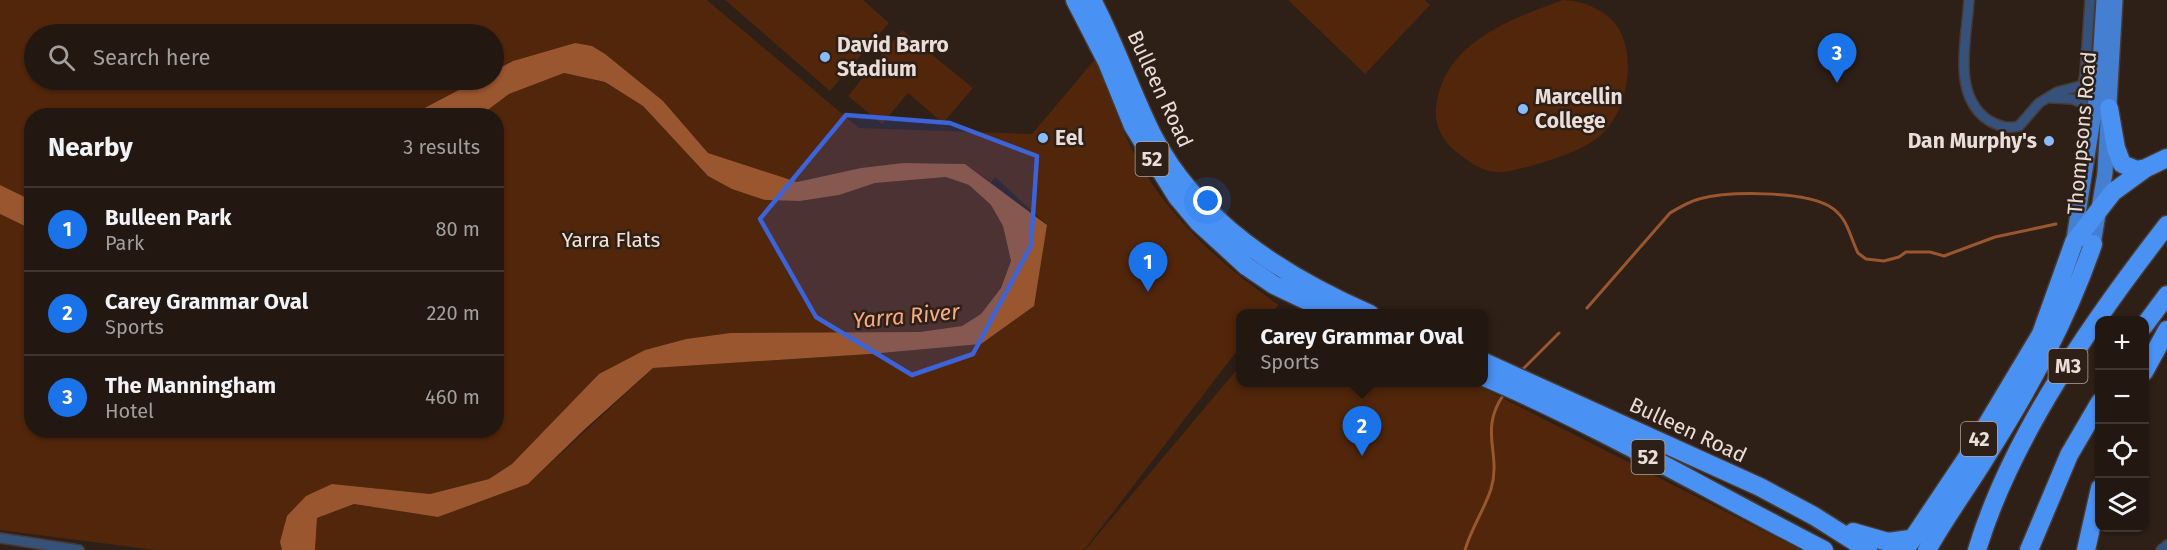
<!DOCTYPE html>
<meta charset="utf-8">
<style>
body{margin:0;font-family:"Fira Sans",sans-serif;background:#2a201a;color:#f1f3f6}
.controls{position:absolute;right:18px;bottom:18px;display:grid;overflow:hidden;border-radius:12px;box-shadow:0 2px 4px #0004}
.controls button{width:54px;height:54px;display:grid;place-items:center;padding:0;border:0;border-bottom:2px solid #3f3631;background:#221711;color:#f1f3f6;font:30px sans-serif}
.you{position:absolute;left:1208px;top:201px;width:21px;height:21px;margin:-15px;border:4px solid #fff;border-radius:50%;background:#1a73e8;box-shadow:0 0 0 9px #1a73e833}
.badge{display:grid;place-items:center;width:39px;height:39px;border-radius:50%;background:#1a73e8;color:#fff;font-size:20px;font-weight:700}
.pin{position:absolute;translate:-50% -50px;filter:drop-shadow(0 2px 3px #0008)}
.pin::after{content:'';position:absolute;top:32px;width:21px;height:18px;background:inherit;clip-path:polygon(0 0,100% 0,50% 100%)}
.popup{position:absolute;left:1236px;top:309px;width:252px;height:78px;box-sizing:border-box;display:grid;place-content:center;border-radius:12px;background:#221711;filter:drop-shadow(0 2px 4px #0005);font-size:20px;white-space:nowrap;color:#a29f9f}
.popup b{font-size:22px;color:#f1f3f6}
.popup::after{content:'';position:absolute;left:50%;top:100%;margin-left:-12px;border:12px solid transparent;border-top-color:#221711}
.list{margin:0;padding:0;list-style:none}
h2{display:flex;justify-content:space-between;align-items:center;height:78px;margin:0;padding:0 24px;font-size:26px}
h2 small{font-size:20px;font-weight:400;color:#a29f9f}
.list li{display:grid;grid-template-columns:39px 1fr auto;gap:18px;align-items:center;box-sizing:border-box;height:84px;padding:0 24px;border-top:2px solid #3f3631}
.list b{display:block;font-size:22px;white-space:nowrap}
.list p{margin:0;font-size:20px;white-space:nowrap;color:#a29f9f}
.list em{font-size:20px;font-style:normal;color:#a29f9f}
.icon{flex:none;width:33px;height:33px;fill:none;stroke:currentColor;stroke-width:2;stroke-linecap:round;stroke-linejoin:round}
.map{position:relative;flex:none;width:2167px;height:550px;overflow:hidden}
.search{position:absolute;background:#221711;box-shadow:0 2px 4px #0004;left:24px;top:24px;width:480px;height:66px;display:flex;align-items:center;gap:15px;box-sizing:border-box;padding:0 21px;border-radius:33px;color:#a29f9f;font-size:22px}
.panel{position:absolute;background:#221711;box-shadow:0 2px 4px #0004;left:24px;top:108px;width:480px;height:330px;border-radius:24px}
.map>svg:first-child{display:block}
.green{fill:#51260b}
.water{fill:#99562f}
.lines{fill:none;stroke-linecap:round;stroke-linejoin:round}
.stream{stroke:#99562f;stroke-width:3}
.street-casing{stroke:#483a32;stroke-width:12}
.primary-casing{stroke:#483a32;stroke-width:18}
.highway-casing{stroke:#483a32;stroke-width:21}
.street{stroke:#36527a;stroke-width:9}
.primary{stroke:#457fd1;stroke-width:15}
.highway{stroke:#4a91f4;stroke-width:18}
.marked{fill:#3c64d8;fill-opacity:0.2;stroke:#3c64d8;stroke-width:4.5;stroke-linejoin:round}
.poi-dot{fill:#8bbafc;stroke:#2e1f17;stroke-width:2}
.labels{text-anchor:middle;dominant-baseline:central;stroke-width:5;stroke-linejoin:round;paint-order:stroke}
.shield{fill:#2e1f17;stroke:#b1a59f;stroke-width:1.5}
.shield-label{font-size:20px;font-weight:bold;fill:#e9ded9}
.poi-label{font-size:21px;font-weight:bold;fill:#e9ded9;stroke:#2e1f17;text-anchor:start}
.street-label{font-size:21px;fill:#e9ded9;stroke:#2e1f17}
.park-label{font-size:21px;fill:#f4e0d5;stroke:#2e1f17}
.water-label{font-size:22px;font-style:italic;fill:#f8ab81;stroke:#2e1f17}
</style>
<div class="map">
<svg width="2167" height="550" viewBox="0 0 2167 550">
<rect width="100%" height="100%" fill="#2e1f17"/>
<!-- green -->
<path class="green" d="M0,0H707L859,128L1032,134L1096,58C1111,97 1123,138 1145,173C1179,227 1227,269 1279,305L1271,313L1240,314V347L1084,550H315L317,518L354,504L438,517L528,484L653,368L870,354L981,344L1047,225L995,177L991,182L965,164L903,163L861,168L797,182L708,153L663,101L575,43L513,61L494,71V34H34V80H478L411,115L32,116L31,200L0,185Z
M725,0H863L889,23L830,91Z
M1288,0H1425L1430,5L1365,74Z
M1563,0C1584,0 1614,13 1622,35C1635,66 1626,113 1600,136C1583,152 1527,169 1503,172C1484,174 1469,162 1455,151C1442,140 1434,124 1436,107C1443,43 1510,19 1563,0Z
M902,30L973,88L943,123L908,93L882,124L848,96Z
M564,73L605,82L643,106L708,176L765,200L800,201L839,195L875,183L947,177L969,185L991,205L1003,226L1011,261L1001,288L981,314L962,326L920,332L730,333L686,339L645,350L512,464L489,479L430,494L332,484L280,542L282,550H155L0,530V214L31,229L32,430H496V116L481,115L509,94Z
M1240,366V382L1473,383L1801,550H1085Z"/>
<!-- water -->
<path class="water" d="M575,43L592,46L605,54L663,101L708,153L797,182L861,168L903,163L965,164L1047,225L1034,306L981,344L870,354L653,368L585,429L528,484L438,517L354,504L317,518L315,550H282L280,542L287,516L306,496L332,484L430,494L489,479L512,464L599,374L645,350L686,339L730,333L920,332L962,326L981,314L1001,288L1011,261L1003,226L991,205L969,185L946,177L875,183L839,195L800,201L765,200L732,189L708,176L643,106L605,82L564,73L509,94L481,115H411L478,80H494V71L513,61Z
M0,185L31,200V229L0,214Z"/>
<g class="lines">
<!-- stream -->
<path class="stream" d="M1587,308L1670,213C1680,207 1688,202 1699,199C1729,191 1802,191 1829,206C1848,217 1849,235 1858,253L1866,259L1884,261L1899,257L1906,252H1930L1944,256L1995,237L2056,224
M1520,372L1559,333
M1465,550C1471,529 1484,510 1491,489C1502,453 1478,431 1504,394"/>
<defs>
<path id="street" d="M1969,0C1967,37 1951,95 1988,120C1998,126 2007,129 2019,126L2039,103L2057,92L2099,81
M2051,98L2072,99L2082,103
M2090,127L2081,93L2085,74L2090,0
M0,538L79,550
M2161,550L2167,545"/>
<path id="primary" d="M2074,239L2099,81L2104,0
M2093,244L2105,173L2115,0"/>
<path id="highway" d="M1075,0L1107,62L1133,126L1177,197L1198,222L1246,266L1274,285L1335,314
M1092,0C1115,43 1130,90 1152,134C1196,221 1283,276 1370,314
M2109,108L2116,148L2122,164L2137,170L2146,168
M2144,326L2167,295
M1484,362L1760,487L1814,516L1868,550
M2144,372L2167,330
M1484,377C1601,427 1711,492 1824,550
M1853,532L1888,542L1910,539
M1905,550L1968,456L2041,334L2074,242L2113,192L2146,168L2167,158
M1927,550C1945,518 1967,488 1986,457C2029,389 2067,320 2093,244
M1977,550C2012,435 2094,319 2167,225
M2029,550L2069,455L2100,402
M2086,550L2100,488"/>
</defs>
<!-- street casing -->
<use href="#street" class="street-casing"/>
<!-- primary casing -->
<use href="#primary" class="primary-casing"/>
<!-- highway casing -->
<use href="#highway" class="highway-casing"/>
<!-- street -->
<use href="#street" class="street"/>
<!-- primary -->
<use href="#primary" class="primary"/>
<!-- highway -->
<use href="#highway" class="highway"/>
</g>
<!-- marked area -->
<path class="marked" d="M846,115L950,123L1037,156L1031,246L973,354L912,375L816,317L760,219Z"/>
<!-- markers -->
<g class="poi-dot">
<circle cx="825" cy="57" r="6"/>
<circle cx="1523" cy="109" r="6"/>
<circle cx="1043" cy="138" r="6"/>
<circle cx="2049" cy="141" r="6"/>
</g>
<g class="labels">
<!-- shield labels -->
<g class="shield">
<rect x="1135.5" y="142" width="33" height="34" rx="4.5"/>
<rect x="2048.5" y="349" width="39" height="34" rx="4.5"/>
<rect x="1961" y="422" width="36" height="34" rx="4.5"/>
<rect x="1631.5" y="440" width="33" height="34" rx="4.5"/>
</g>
<g class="shield-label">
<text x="1152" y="159">52</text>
<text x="2068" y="366">M3</text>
<text x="1979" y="439">42</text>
<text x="1648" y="457">52</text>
</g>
<!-- poi labels -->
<g class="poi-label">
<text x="837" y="45">David Barro<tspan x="837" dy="24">Stadium</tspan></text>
<text x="1535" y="97">Marcellin<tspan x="1535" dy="24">College</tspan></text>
<text x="1055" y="138">Eel</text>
<text x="2037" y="141" text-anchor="end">Dan Murphy's</text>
</g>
<!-- street labels -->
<g class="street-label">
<text transform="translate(1160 89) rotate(65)">Bulleen Road</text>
<text transform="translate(2082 133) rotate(-85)">Thompsons Road</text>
<text transform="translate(1688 430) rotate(25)">Bulleen Road</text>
</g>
<!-- park labels -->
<g class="park-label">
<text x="611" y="240">Yarra Flats</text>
</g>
<!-- water labels -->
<g class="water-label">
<text transform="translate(906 316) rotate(-5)">Yarra River</text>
</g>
</g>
</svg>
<div class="controls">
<button>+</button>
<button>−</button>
<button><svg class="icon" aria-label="locate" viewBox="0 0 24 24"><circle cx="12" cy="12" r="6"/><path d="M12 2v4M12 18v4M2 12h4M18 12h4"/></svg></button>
<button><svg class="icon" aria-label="layers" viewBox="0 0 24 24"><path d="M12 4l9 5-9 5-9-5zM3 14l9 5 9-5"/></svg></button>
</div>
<div class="you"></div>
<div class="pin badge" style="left:1148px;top:292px">1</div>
<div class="pin badge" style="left:1362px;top:456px">2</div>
<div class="popup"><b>Carey Grammar Oval</b>Sports</div>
<div class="pin badge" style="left:1837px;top:83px">3</div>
<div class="search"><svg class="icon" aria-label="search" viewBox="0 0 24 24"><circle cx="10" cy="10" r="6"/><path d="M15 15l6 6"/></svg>Search here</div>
<section class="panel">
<h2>Nearby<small>3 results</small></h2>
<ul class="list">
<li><span class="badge">1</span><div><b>Bulleen Park</b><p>Park</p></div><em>80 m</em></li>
<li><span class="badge">2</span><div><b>Carey Grammar Oval</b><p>Sports</p></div><em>220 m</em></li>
<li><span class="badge">3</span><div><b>The Manningham</b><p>Hotel</p></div><em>460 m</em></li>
</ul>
</section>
</div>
